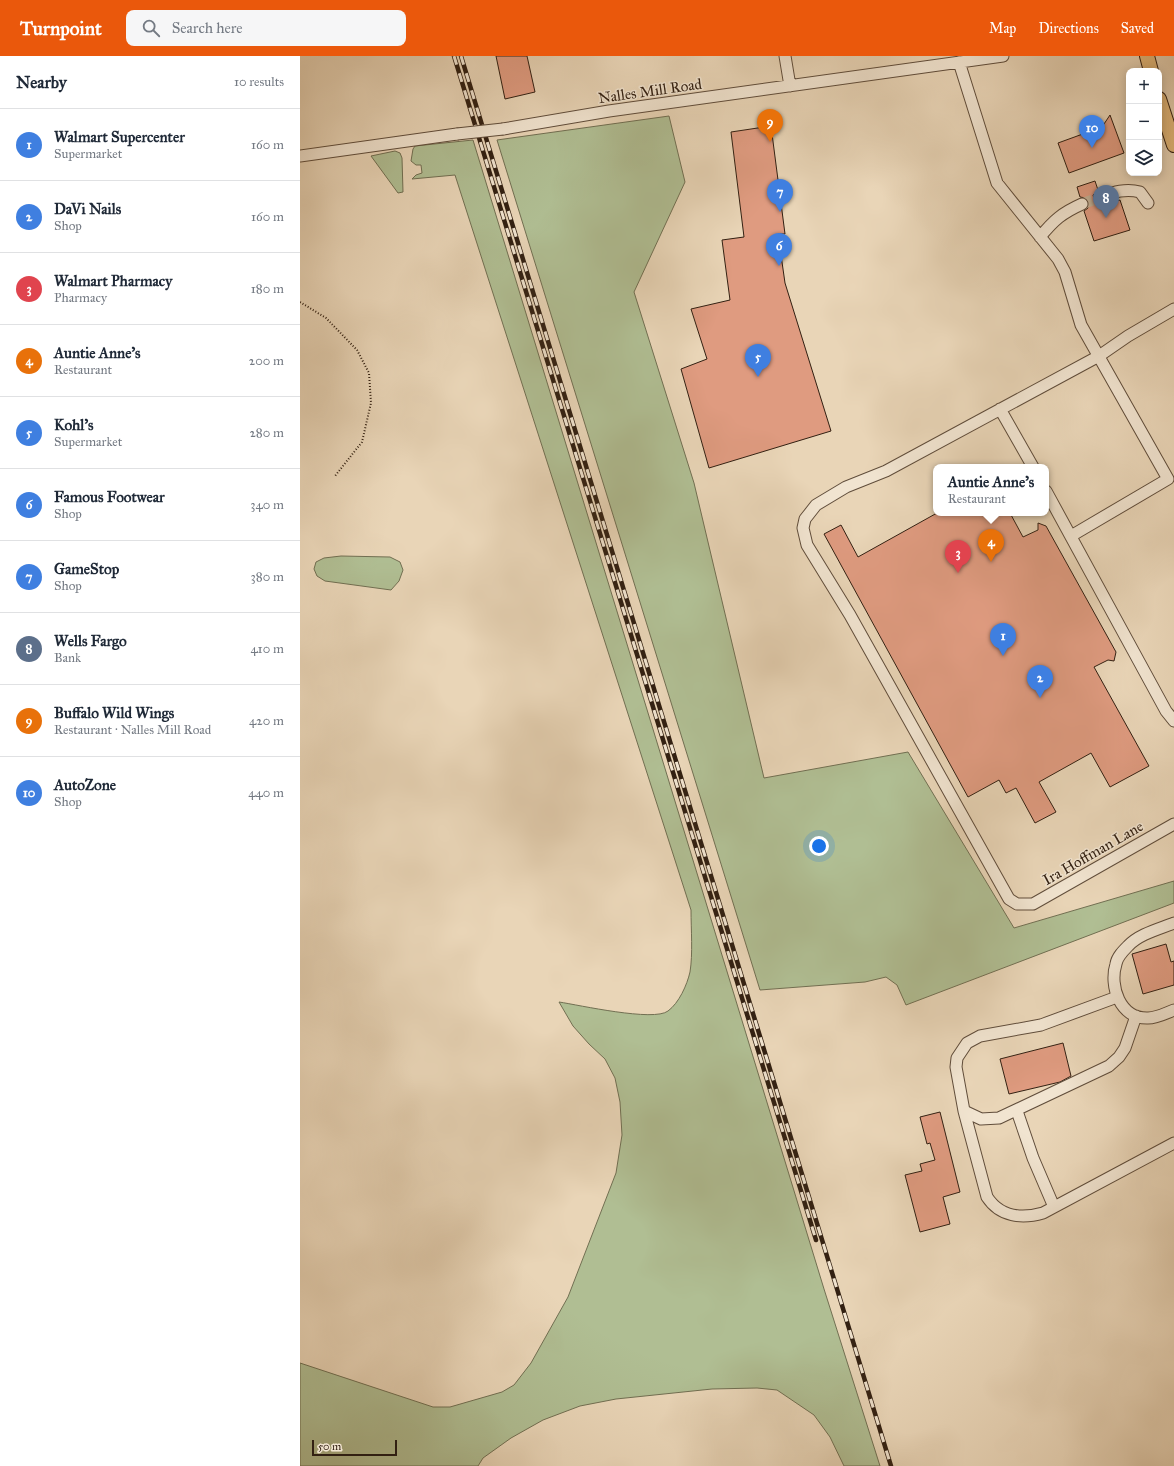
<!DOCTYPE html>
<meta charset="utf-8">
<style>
body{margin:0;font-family:"IM FELL Great Primer",serif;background:#f6f6f7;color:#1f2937}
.controls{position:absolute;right:12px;top:12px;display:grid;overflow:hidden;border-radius:8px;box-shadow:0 2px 10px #0003}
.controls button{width:36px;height:36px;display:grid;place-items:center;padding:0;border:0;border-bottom:1px solid #e0e1e3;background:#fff;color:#1f2937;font:20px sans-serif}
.scale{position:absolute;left:12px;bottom:10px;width:85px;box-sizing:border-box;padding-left:4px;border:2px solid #322012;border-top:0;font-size:11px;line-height:14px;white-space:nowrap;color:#322012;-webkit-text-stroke:3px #f1e4d0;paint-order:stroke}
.you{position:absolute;left:519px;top:790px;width:14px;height:14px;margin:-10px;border:3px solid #fff;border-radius:50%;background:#1a73e8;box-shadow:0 0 0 6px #1a73e833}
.badge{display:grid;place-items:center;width:26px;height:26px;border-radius:50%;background:#ea580c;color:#fff;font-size:13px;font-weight:700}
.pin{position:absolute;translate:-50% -33px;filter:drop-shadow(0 1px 2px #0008)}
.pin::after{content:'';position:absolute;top:21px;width:14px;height:12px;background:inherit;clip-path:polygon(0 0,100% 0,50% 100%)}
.popup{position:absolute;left:633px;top:408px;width:116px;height:52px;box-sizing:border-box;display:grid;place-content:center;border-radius:8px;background:#fff;filter:drop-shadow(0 1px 3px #0005);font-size:13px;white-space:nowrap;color:#747a83}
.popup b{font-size:15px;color:#1f2937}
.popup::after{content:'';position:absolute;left:50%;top:100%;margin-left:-8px;border:8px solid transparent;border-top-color:#fff}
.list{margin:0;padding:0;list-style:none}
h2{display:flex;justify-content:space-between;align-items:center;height:52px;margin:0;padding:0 16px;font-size:17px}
h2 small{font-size:13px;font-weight:400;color:#747a83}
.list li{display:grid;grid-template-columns:26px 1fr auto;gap:12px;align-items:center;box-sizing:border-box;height:72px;padding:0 16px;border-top:1px solid #e0e1e3}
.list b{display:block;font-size:15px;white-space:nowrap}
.list p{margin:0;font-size:13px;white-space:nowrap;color:#747a83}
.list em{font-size:13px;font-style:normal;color:#747a83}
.icon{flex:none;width:22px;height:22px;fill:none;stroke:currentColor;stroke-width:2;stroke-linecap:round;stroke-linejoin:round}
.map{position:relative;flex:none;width:874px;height:1410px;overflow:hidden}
header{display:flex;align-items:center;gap:24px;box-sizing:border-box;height:56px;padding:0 20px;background:#ea580c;color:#fff}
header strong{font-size:19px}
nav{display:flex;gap:22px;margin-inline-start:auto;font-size:14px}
.search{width:280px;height:36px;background:#f6f6f7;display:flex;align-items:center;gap:10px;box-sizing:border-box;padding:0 14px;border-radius:8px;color:#747a83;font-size:15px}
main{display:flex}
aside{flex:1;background:#fff}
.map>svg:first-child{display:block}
.green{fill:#b0be93;stroke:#716f52}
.building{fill:#df9b80;stroke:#322012}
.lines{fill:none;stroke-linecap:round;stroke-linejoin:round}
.minor-tunnel{stroke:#c4b196;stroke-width:11;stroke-dasharray:11 5.5;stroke-linecap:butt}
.minor-casing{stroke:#604d3b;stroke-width:13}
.major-casing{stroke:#322012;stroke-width:16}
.path{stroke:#322012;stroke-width:2;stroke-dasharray:1 2;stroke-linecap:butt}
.minor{stroke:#f1e4d0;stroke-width:11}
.major{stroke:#e4ba7c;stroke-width:14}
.rail-casing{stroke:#322012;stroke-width:4.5}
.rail{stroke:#f1e4d0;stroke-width:3;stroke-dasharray:9;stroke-linecap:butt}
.minor-bridge-casing{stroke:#604d3b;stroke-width:13;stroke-linecap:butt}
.minor-bridge{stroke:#f1e4d0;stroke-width:11}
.labels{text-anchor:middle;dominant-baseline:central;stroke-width:3;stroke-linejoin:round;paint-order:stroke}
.street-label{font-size:15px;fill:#322012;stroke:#f1e4d0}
</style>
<header>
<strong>Turnpoint</strong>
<div class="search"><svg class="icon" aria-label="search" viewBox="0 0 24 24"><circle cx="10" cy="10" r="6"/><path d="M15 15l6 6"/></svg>Search here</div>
<nav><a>Map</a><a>Directions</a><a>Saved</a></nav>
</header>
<main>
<aside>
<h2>Nearby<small>10 results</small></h2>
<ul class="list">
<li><span class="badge" style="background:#3f7fe0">1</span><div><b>Walmart Supercenter</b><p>Supermarket</p></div><em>160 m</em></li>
<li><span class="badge" style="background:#3f7fe0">2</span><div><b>DaVi Nails</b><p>Shop</p></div><em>160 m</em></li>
<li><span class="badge" style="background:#e0444e">3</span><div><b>Walmart Pharmacy</b><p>Pharmacy</p></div><em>180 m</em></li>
<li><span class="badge" style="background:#e8710a">4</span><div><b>Auntie Anne's</b><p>Restaurant</p></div><em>200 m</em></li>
<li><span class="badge" style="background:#3f7fe0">5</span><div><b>Kohl's</b><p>Supermarket</p></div><em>280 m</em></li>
<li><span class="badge" style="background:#3f7fe0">6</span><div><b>Famous Footwear</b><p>Shop</p></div><em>340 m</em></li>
<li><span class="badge" style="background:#3f7fe0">7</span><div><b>GameStop</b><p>Shop</p></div><em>380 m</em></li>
<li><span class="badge" style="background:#5c6f8a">8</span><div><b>Wells Fargo</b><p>Bank</p></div><em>410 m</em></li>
<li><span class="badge" style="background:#e8710a">9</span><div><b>Buffalo Wild Wings</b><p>Restaurant · Nalles Mill Road</p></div><em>420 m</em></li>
<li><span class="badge" style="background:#3f7fe0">10</span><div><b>AutoZone</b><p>Shop</p></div><em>440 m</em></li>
</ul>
</aside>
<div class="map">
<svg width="874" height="1410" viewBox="0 0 874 1410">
<rect width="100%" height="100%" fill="#e9d5b7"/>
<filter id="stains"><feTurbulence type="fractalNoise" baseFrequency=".005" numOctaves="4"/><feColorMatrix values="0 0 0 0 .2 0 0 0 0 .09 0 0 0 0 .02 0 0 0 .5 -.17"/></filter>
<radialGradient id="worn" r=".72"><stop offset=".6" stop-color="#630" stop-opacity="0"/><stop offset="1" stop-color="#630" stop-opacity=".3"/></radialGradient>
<!-- green -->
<path class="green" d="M369,60L385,126L334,236L394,427L464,722L608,696L714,872L874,825V847L606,949L597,929L586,921L565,926L460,934L197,84Z
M173,84L524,1233L580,1410H544L530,1381L514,1359L477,1334L457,1332L412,1333L316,1343L280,1350L243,1364L211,1382L183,1402L178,1410H0V1307L133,1351H150L202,1336L214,1329L231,1307L268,1241L316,1117L322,1079L320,1046L315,1022L305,1003L289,988L273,970L259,946C279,949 354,966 368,955C379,947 387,929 390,916C393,898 391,873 391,854L155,119L112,123L116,119L122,117L121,109H116L111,105L113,93L115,90Z
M95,95L100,97L102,102L103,136L98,137L71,100Z
M41,500L90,501L100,506L103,514L99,525L91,534L25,525L17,520L14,513L16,506L24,502Z"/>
<!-- building -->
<path class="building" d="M196,0H227L235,36L205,43Z
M810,59L824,97L769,117L758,87L802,71Z
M471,70L485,178H478L485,227L531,375L409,412L381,313L407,303L391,253L430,244L422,184L444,181L431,76Z
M795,125L798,134L793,139L795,146L802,148L803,150L820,144L830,174L794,185L784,155L788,152V145L786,142L780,141L777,131Z
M637,457H710L723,481L738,474V467L746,470L816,596L814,605L808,604L794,611L849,710L810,731L791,697L739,726L756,756L735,767L716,732L706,737L699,724L668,741L524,478L541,469L558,501Z
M866,888L871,906L874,905V929L843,938L832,898Z
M763,987L771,1020L760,1026L709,1038L700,1003Z
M640,1056L660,1136L643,1141L650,1168L620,1176L605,1119L622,1115L620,1108L635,1104L630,1087L627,1088L620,1061Z"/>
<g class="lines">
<!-- minor-tunnel -->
<path class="minor-tunnel" d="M782,148L800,141"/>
<defs>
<path id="minor" d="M485,0L490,30
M659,6L697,127L758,203L765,216L781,269L868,423L771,480
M203,73L309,55L703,0
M0,100L157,78
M800,141C814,136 826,132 840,136L848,147
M740,181C754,164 762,157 782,148
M874,253L828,280L799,300L586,415L546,431L516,449L505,463L503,472L507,489L550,559L709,843L717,848H733L874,768
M700,353L733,411
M746,435L866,655L874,665
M874,867C859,873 839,878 828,890C823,895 817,901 816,908C809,930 820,963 848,962C857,962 866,957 874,954
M817,941L741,969L680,980L667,987L657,1002L656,1011L664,1055L681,1063L699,1062L809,1010L819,1001L825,992L836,960
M664,1055L687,1141C700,1161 722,1163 743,1157L874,1087
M717,1055L733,1102L754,1151"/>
<path id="major" d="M847,0L851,15
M859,43L874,89"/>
</defs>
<!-- minor casing -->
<use href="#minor" class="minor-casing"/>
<!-- major casing -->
<use href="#major" class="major-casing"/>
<!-- path -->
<path class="path" d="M0,246L26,262L57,294L69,317L71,347L62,386L35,420"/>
<!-- minor -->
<use href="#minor" class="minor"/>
<!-- major -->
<use href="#major" class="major"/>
<defs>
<path id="rail" d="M154,0L516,1184
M161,0L591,1410"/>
</defs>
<!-- rail casing -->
<use href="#rail" class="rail-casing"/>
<!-- rail -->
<use href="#rail" class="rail"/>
<defs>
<path id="minor-bridge" d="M157,78L203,73"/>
</defs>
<!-- minor-bridge casing -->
<use href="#minor-bridge" class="minor-bridge-casing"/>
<!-- minor-bridge -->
<use href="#minor-bridge" class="minor-bridge"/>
</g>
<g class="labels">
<!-- street labels -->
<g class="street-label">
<text transform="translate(350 35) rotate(-8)">Nalles Mill Road</text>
<text transform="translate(793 797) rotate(-30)">Ira Hoffman Lane</text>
</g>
</g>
<rect width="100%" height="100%" filter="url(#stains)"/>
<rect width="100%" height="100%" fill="url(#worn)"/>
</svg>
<div class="controls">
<button>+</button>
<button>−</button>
<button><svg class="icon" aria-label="layers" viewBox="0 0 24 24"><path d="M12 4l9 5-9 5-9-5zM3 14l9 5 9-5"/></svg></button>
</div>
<div class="scale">50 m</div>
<div class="you"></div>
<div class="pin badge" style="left:703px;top:600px;background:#3f7fe0">1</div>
<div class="pin badge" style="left:740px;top:642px;background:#3f7fe0">2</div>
<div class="pin badge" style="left:658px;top:517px;background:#e0444e">3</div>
<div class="pin badge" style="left:691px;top:506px;background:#e8710a">4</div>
<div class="popup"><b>Auntie Anne's</b>Restaurant</div>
<div class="pin badge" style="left:458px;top:321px;background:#3f7fe0">5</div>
<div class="pin badge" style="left:479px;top:210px;background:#3f7fe0">6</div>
<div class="pin badge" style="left:480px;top:156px;background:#3f7fe0">7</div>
<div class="pin badge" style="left:806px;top:162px;background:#5c6f8a">8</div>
<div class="pin badge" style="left:470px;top:86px;background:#e8710a">9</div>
<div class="pin badge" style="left:792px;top:92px;background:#3f7fe0">10</div>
</div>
</main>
